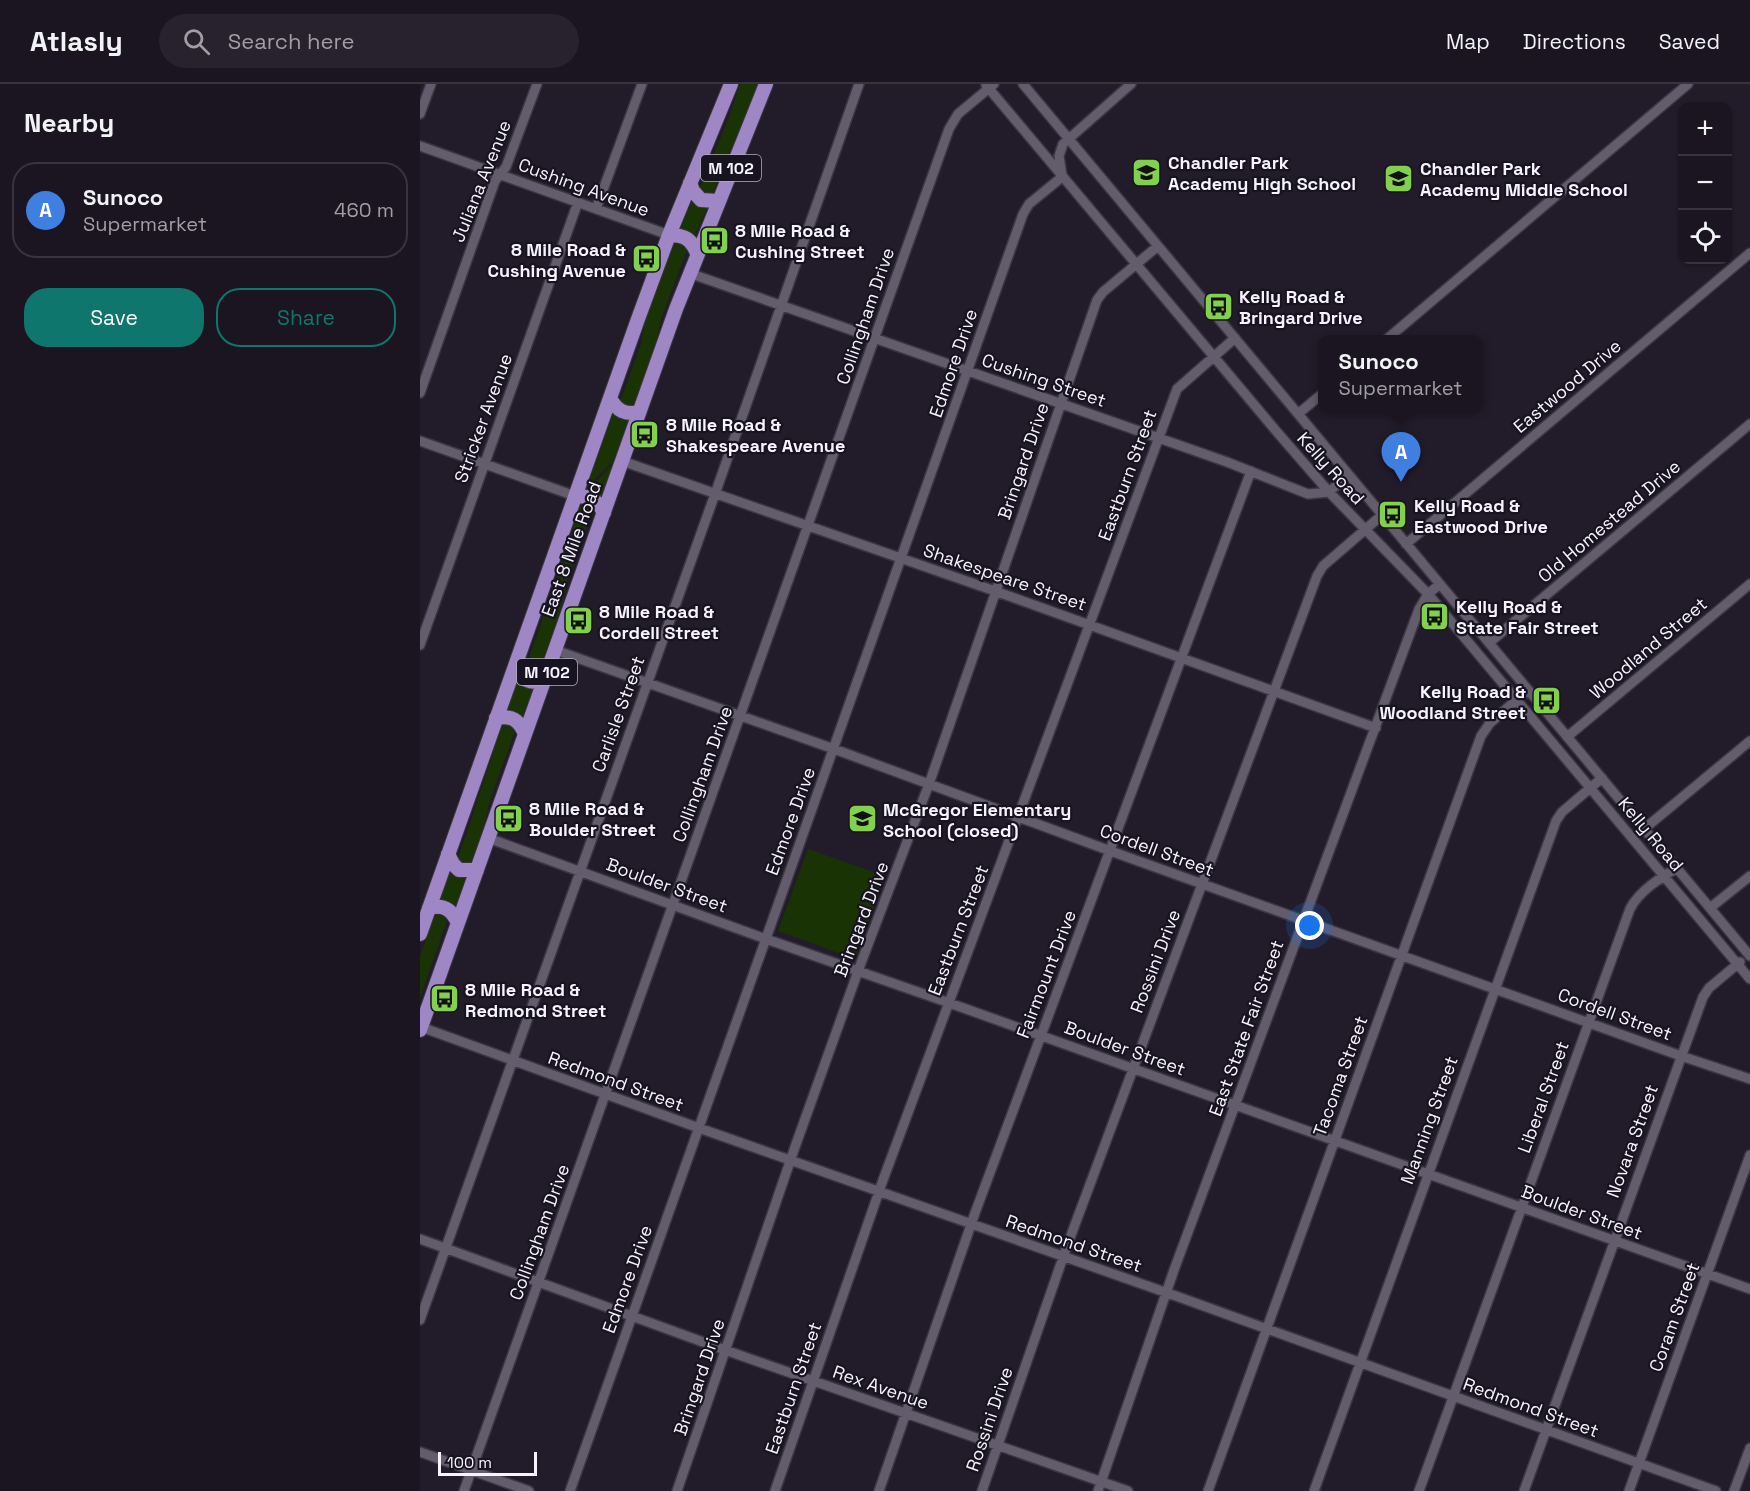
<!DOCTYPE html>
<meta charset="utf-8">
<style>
body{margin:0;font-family:"Space Grotesk",sans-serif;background:#27222d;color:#f1f3f6}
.controls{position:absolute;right:18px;top:18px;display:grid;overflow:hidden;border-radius:12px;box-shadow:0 2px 4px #0004}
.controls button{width:54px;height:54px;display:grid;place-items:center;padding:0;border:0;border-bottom:2px solid #38343e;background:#1a1520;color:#f1f3f6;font:30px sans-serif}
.scale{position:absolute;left:18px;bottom:15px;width:99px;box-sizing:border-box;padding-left:6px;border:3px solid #f6f3fd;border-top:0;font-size:16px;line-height:21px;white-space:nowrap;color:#f6f3fd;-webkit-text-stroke:4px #181320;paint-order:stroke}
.you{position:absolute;left:890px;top:842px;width:21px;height:21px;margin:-15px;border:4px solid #fff;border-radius:50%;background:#1a73e8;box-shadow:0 0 0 9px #1a73e833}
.badge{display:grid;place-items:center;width:39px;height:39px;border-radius:50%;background:#0f766e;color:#fff;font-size:20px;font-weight:700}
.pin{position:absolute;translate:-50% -50px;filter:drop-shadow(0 2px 3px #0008)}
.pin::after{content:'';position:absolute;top:32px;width:21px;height:18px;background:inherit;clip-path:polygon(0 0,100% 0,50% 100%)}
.popup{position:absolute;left:898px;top:251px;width:165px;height:78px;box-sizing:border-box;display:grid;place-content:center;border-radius:12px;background:#1a1520;filter:drop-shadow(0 2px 4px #0005);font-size:20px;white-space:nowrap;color:#9f9fa5}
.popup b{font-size:22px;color:#f1f3f6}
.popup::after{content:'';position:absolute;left:50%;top:100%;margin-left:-12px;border:12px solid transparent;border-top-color:#1a1520}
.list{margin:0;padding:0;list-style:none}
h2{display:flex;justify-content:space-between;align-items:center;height:78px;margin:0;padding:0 24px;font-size:26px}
h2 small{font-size:20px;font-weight:400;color:#9f9fa5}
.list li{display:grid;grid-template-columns:39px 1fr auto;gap:18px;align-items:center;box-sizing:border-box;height:96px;margin:0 12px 12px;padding:0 12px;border:2px solid #38343e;border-radius:24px}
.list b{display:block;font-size:22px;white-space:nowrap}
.list p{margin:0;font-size:20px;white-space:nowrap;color:#9f9fa5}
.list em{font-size:20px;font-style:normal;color:#9f9fa5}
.actions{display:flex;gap:12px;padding:18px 24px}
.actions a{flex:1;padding:14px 0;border:2px solid #0f766e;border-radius:24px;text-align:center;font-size:21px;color:#0f766e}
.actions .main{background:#0f766e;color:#fff}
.icon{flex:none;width:33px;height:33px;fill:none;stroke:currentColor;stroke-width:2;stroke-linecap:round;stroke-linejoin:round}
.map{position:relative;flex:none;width:1330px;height:1407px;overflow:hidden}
header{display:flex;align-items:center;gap:36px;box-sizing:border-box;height:84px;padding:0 30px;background:#1a1520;border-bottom:2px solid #38343e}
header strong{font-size:28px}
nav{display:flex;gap:33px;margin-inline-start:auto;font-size:21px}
.search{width:420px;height:54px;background:#27222d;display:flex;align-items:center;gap:15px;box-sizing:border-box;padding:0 21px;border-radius:33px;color:#9f9fa5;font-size:22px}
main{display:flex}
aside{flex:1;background:#1a1520}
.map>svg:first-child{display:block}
.green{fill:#193305}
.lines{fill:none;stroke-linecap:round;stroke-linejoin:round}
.minor-casing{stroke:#3a3641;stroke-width:12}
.highway-casing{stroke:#3a3641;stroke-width:16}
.minor{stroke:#625c6d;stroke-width:9}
.highway{stroke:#9f86c5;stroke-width:14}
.labels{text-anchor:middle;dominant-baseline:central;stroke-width:4.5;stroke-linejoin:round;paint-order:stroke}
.shield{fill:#181320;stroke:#b3b0bb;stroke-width:1.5}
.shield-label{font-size:16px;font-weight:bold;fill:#f6f3fd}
.poi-label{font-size:18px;font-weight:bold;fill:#f6f3fd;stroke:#181320;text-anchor:start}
.street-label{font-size:18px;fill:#f6f3fd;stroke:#181320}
</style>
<header>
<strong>Atlasly</strong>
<div class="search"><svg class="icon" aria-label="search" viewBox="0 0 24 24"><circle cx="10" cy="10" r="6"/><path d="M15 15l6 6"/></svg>Search here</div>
<nav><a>Map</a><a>Directions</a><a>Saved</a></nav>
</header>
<main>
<aside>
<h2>Nearby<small></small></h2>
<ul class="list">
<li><span class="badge" style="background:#3f7fe0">A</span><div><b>Sunoco</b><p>Supermarket</p></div><em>460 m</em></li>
</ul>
<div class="actions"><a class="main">Save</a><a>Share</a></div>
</aside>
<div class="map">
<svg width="1330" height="1407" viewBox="0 0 1330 1407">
<rect width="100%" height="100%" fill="#221c2a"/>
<!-- green -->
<path class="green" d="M320,0H338L293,109L286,112L280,106V103L308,36Z
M272,116L287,124L274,153L260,145Z
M258,157L267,163V166L241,235L236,258L215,318L209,324L201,320V315L221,260L225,238L253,163Z
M194,328L209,335L192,381L190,380L166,405Z
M190,382H192L181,413L168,407Z
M163,418H165L173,424V427L147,497L142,522L118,589L113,593L105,588V585C125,531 141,477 160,423Z
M97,598L113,605L102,634L87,628Z
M88,638L95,644V647L70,716L64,742L51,779L45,783L38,776V773C54,731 66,688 81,645L84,640Z
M388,765L465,792L435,875L358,847Z
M30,787L46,794L35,823L20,817Z
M21,828L28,834L27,837L0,914V872L15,831Z"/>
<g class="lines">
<defs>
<path id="minor" d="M603,0L1330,872
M566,1L857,348L909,408L1008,510L1330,895
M0,30L11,0
M0,62L249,151
M642,91L639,72L643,60L711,0
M176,125L222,0
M269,189L807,378L888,410L909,408L928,391
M967,255L1268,0
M0,309L75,97L86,83L117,0
M878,330L903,309
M0,357L155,412
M202,377L575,507L956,644
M986,460L1330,169
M1069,559L1330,340
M0,561L158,118
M135,566L414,665L696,769L1261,972L1330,995
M1147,653L1330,500
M1224,745L1330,657
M68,754L346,855L521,916L1330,1205
M1290,824L1330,792
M1,943L279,1044L756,1212L1296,1407
M0,1155L305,1266L708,1407
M0,1236L295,410L439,0
M0,1368L109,1407
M44,1407L529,45L538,30L574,0
M150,1407L603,130L609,120L642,93
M257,1407L375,1063L441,879L509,700L677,216L683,208L738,162
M355,1407L463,1096L757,305L815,254
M459,1407L555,1129L831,387
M562,1407L647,1162L897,492L903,482L962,431
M678,1407L754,1186L999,525L1008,510L1020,500
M788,1407L1061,652L1070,639L1108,606
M894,1407L1136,737L1142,728L1182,694
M999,1407L1210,825C1219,807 1240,794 1257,784
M1104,1407L1283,913L1289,904L1320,878
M1209,1407L1330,1071
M1314,1407L1330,1364"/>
<path id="highway" d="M270,99L273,107L281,116L298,117
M249,151C265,151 271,155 277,169
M190,314C197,327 205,331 219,328
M155,412C170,412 177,415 184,429
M95,583C102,596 109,600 124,597
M76,634C92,631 99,636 105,650
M28,770L33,780L39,786H57
M9,824C24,820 32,826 38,839
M0,850L218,235L249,151L311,0
M0,946L256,225L346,0"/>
</defs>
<!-- minor casing -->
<use href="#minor" class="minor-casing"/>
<!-- highway casing -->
<use href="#highway" class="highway-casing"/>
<!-- minor -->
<use href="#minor" class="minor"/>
<!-- highway -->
<use href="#highway" class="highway"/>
</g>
<!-- icons -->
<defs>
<symbol id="school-square" viewBox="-11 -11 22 22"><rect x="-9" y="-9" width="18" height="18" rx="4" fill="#83d04e" stroke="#181320"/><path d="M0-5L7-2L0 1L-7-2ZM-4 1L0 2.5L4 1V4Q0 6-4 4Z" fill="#111"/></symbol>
<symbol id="bus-square" viewBox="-11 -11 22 22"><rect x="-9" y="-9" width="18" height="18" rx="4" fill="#83d04e" stroke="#181320"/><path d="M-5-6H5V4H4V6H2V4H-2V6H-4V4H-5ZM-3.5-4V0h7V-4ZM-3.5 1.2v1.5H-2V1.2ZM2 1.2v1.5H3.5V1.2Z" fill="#111"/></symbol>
</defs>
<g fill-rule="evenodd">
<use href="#school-square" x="710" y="72" width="33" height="33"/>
<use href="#school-square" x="962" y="78" width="33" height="33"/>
<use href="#bus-square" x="278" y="140" width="33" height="33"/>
<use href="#bus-square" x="210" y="158" width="33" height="33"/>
<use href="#bus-square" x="782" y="206" width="33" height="33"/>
<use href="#bus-square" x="208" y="334" width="33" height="33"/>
<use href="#bus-square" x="956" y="414" width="33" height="33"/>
<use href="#bus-square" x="998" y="516" width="33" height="33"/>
<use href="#bus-square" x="142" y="520" width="33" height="33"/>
<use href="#bus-square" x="1110" y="600" width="33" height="33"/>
<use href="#bus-square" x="72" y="718" width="33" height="33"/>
<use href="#school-square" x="426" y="718" width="33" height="33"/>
<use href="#bus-square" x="8" y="898" width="33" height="33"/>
</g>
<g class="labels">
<!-- shield labels -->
<g class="shield">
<rect x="281" y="71" width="60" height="26" rx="4.5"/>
<rect x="97" y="575" width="60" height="26" rx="4.5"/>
</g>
<g class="shield-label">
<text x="311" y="84">M 102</text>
<text x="127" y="588">M 102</text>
</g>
<!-- poi labels -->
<g class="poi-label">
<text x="748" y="78">Chandler Park<tspan x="748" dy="21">Academy High School</tspan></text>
<text x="1000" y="84">Chandler Park<tspan x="1000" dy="21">Academy Middle School</tspan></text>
<text x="315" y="146">8 Mile Road &amp;<tspan x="315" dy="21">Cushing Street</tspan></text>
<text x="206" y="165" text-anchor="end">8 Mile Road &amp;<tspan x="206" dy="21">Cushing Avenue</tspan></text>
<text x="819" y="212">Kelly Road &amp;<tspan x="819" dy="21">Bringard Drive</tspan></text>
<text x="246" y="340">8 Mile Road &amp;<tspan x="246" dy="21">Shakespeare Avenue</tspan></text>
<text x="994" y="421">Kelly Road &amp;<tspan x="994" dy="21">Eastwood Drive</tspan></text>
<text x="1036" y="522">Kelly Road &amp;<tspan x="1036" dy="21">State Fair Street</tspan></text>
<text x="179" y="527">8 Mile Road &amp;<tspan x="179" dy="21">Cordell Street</tspan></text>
<text x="1106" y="607" text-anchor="end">Kelly Road &amp;<tspan x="1106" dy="21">Woodland Street</tspan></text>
<text x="109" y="724">8 Mile Road &amp;<tspan x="109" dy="21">Boulder Street</tspan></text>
<text x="463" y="725">McGregor Elementary<tspan x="463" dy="21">School (closed)</tspan></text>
<text x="45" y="905">8 Mile Road &amp;<tspan x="45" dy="21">Redmond Street</tspan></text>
</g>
<!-- street labels -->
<g class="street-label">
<text transform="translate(61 97) rotate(-68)">Juliana Avenue</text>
<text transform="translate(164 103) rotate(20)">Cushing Avenue</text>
<text transform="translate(445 232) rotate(-71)">Collingham Drive</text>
<text transform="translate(533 279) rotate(-71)">Edmore Drive</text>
<text transform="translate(624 296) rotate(19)">Cushing Street</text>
<text transform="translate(1147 302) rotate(-40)">Eastwood Drive</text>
<text transform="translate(63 334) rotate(-70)">Stricker Avenue</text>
<text transform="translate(603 377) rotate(-71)">Bringard Drive</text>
<text transform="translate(911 384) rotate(48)">Kelly Road</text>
<text transform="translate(707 391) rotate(-70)">Eastburn Street</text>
<text transform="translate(1189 437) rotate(-40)">Old Homestead Drive</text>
<text transform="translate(151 465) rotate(-70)">East 8 Mile Road</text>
<text transform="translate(585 493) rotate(19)">Shakespeare Street</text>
<text transform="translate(1228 564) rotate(-40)">Woodland Street</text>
<text transform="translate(198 630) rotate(-70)">Carlisle Street</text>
<text transform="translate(282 690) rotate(-70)">Collingham Drive</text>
<text transform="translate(370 737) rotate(-70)">Edmore Drive</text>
<text transform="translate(1231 750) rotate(50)">Kelly Road</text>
<text transform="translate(737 766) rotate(20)">Cordell Street</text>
<text transform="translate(247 801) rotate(20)">Boulder Street</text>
<text transform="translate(441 835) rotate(-69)">Bringard Drive</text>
<text transform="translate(538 846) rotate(-69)">Eastburn Street</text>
<text transform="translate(735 877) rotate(-69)">Rossini Drive</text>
<text transform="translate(626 890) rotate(-69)">Fairmount Drive</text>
<text transform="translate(1195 930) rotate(20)">Cordell Street</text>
<text transform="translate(826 944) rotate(-70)">East State Fair Street</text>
<text transform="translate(705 964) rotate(20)">Boulder Street</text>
<text transform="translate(920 992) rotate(-70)">Tacoma Street</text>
<text transform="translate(196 997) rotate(20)">Redmond Street</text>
<text transform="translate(1123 1013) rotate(-70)">Liberal Street</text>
<text transform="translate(1009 1036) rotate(-70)">Manning Street</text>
<text transform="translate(1212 1057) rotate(-70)">Novara Street</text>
<text transform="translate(1162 1128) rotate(20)">Boulder Street</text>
<text transform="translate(119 1148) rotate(-70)">Collingham Drive</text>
<text transform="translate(654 1159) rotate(19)">Redmond Street</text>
<text transform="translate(207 1195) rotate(-70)">Edmore Drive</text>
<text transform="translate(1254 1233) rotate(-70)">Coram Street</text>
<text transform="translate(279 1293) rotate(-71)">Bringard Drive</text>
<text transform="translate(461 1303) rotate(19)">Rex Avenue</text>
<text transform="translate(373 1304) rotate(-71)">Eastburn Street</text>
<text transform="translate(1111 1323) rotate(20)">Redmond Street</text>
<text transform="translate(569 1335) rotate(-71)">Rossini Drive</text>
</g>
</g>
</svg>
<div class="controls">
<button>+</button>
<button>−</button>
<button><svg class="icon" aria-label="locate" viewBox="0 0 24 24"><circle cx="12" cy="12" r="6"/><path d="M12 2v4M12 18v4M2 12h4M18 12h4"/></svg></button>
</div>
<div class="scale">100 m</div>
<div class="you"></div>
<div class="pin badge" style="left:981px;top:398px;background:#3f7fe0">A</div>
<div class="popup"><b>Sunoco</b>Supermarket</div>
</div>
</main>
